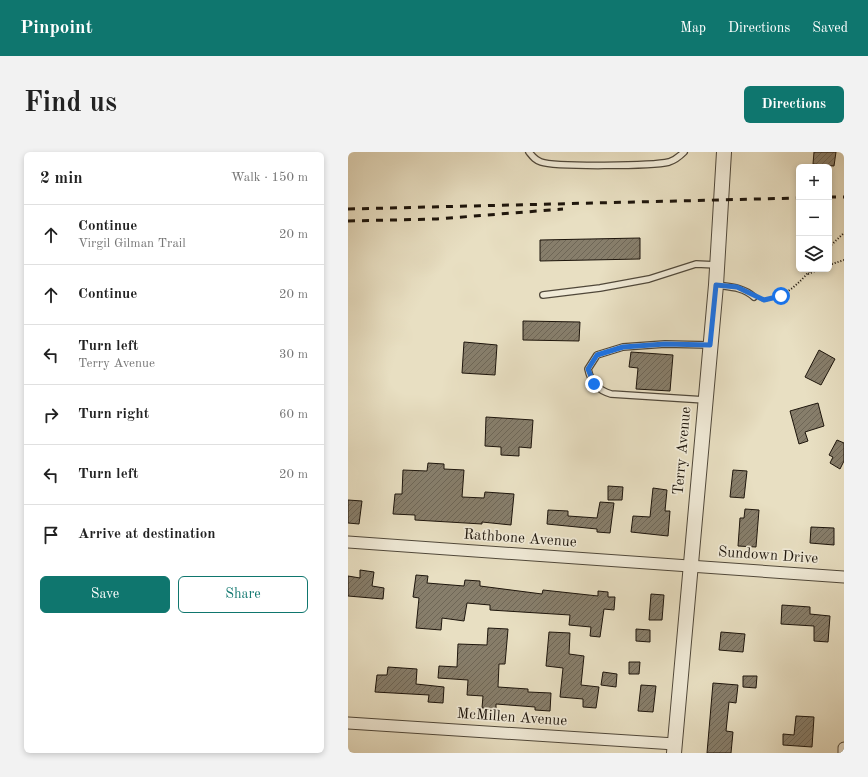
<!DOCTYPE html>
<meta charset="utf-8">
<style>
body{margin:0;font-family:"Old Standard TT",serif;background:#f2f2f2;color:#222}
.controls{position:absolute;right:12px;top:12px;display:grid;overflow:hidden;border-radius:6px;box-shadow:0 2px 6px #0003}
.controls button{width:36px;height:36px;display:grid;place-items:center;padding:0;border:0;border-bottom:1px solid #e0e0e0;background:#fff;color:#222;font:20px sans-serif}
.stop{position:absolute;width:12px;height:12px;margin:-9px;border:3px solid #1a73e8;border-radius:50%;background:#fff}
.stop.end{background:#1a73e8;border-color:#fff;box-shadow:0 1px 4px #0008}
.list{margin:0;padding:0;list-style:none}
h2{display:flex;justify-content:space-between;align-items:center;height:52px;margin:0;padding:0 16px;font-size:17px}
h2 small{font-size:13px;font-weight:400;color:#767676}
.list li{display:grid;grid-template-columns:26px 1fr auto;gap:12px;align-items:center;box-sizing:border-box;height:60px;padding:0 16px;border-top:1px solid #e0e0e0}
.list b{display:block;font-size:15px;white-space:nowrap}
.list p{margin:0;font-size:13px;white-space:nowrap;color:#767676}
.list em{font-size:13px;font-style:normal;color:#767676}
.actions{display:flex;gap:8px;padding:12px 16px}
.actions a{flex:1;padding:9px 0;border:1px solid #0f766e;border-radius:6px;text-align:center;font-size:14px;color:#0f766e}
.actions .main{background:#0f766e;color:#fff}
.icon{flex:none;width:22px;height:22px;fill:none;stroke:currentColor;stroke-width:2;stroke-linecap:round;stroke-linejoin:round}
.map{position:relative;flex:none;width:496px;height:601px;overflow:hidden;border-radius:6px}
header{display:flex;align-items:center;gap:24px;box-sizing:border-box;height:56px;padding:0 20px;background:#0f766e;color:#fff}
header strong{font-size:19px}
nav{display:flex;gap:22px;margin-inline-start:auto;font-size:14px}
.intro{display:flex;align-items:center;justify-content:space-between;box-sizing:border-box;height:96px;padding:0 24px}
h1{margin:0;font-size:28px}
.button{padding:10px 18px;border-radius:6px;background:#0f766e;color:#fff;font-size:14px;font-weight:700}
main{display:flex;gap:24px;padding:0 24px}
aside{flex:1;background:#fff;border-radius:6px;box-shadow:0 2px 6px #0003}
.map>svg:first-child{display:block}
.building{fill:url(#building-hatch);stroke:#1d150c}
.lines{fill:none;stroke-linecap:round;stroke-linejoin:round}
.service-casing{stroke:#50483a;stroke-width:8}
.minor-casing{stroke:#50483a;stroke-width:13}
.tertiary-casing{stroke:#50483a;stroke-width:16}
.path{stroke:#1d150c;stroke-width:2;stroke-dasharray:1 2;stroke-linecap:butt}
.service{stroke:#f0ead7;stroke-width:5.5}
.minor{stroke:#f0ead7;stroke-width:11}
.tertiary{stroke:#f0ead7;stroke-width:14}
.rail{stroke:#1d150c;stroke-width:3;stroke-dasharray:7 7;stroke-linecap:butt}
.route{stroke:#1a73e8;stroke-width:5}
.labels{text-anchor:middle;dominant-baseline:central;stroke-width:3.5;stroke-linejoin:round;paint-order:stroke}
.street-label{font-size:15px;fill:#1d150c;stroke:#f0ead7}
</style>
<header>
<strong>Pinpoint</strong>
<nav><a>Map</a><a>Directions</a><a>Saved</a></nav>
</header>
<div class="intro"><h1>Find us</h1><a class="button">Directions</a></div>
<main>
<aside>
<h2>2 min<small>Walk · 150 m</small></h2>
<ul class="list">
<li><svg class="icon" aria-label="ahead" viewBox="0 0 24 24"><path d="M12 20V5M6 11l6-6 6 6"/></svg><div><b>Continue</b><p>Virgil Gilman Trail</p></div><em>20 m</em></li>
<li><svg class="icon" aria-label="ahead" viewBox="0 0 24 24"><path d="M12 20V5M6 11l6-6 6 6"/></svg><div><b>Continue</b></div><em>20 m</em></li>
<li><svg class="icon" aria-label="left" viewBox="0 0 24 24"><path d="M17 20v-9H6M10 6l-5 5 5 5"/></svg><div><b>Turn left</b><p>Terry Avenue</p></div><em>30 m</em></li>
<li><svg class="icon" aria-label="right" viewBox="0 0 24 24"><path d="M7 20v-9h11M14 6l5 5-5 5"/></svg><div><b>Turn right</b></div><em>60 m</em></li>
<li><svg class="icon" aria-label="left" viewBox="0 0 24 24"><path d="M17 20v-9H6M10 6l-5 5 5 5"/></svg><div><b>Turn left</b></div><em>20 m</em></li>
<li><svg class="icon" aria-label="arrive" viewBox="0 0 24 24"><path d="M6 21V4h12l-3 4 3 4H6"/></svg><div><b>Arrive at destination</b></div></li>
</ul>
<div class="actions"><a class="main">Save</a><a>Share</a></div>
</aside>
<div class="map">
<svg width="496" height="601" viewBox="0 0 496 601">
<defs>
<pattern id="building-hatch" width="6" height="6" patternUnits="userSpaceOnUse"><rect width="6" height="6" fill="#877e6b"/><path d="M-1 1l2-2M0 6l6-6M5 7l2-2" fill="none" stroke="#6e6656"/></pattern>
</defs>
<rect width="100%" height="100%" fill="#e8dfc2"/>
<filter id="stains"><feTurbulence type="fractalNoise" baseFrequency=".005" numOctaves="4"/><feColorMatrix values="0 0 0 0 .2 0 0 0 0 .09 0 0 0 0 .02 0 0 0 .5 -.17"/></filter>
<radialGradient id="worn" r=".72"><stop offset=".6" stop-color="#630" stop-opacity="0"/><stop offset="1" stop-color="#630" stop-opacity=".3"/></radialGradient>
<!-- building -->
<path class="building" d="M466,0H488L486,14L465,12Z
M292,86V107L192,109V88Z
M175,169L232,170L231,189L175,188Z
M116,190L149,193L147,223L114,221Z
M471,198L487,207L473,233L457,225Z
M283,200L325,203L322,239L288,237L290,216L281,215Z
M470,251L476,274L457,280L460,289L451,292L442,259Z
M138,265L185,268L183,296L171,295V304L153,303V295L137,294Z
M489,288L496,291V309L492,317L482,311L485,305L481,303Z
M80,311L96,312V317L116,318L114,345L136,346L137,340L166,342L163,373L134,370V372L67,368V363L45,362L47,342H54L55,318L79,319Z
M385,318L399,319L396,346L382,345Z
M260,334L275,335L274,348H260Z
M305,336L319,338L317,359H322L320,384L283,380L285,364L302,365Z
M0,348L14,349L11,372L0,371Z
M252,350L266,351L262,381L249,380V377L199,372L200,358L220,359V364L249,366Z
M397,357L411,358L408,395L390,394L392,366H396Z
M463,375L486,376V393L462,391Z
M12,418L26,420L24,434L36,436L35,447L0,444V424L12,426Z
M68,423L80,424L79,431L116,434L117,428L132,429V434L194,442L195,438L250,444V439L260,440V445H267L266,458L256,457L252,485L242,484L243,475L221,473L222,463L142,458V453L119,451L116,469L94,466L93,478L68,476L71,446L65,445Z
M303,442L316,443L314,468H301Z
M434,453L462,455V462L482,464L480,490L466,489V474L433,472Z
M140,476L160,477L157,512H151L150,535L180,537V540L203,541L202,559L187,558V555L148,552V557L134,556L135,544L119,543L120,528L90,526L91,514L109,515L110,492L139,493Z
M288,477L302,478V490L288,489Z
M201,480L222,481L221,502L236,504L233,533L251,535L248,556L235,555V547L212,545L215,516L198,514Z
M373,480L397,482L395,500L371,498Z
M281,510H292L291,522H281Z
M40,515L69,517L68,532L96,535L95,551L80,550L81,543L27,540L29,523H39Z
M255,520L269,522L268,535L253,533Z
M395,524H409L408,536L395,535Z
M365,531L390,533L388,551L381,550L378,579L385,580L383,601H359Z
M293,533L308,534L305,560L290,559Z
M448,564L466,565L464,595L435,593V582L446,583Z"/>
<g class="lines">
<defs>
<path id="service" d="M181,0C185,5 187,8 193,10C207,15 305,14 321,10C327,8 332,4 336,0
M368,133C382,135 395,135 406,145
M195,143L252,136L301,127L348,112L369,113
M357,248L263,242C250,238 243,231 240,217L249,203L275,195L317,192L362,193"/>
<path id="minor" d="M0,390L496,425
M0,571L327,592
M496,601V596"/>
<path id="tertiary" d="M326,601L368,133L376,0"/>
</defs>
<!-- service casing -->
<use href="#service" class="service-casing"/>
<!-- minor casing -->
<use href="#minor" class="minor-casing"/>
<!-- tertiary casing -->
<use href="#tertiary" class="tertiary-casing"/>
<!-- path -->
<path class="path" d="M481,95L496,81
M481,113L496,108
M460,122L472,117
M413,148C431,151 453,130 463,117"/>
<!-- service -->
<use href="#service" class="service"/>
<!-- minor -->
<use href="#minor" class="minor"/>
<!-- tertiary -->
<use href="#tertiary" class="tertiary"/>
<!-- rail -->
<path class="rail" d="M481,45H496
M0,57L451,46
M0,69L89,67L215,57"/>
</g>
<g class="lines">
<!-- route -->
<path class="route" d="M246,232L240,217L249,203L275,195L317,192L362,193L368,133L389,135L416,148L433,144"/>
</g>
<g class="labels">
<!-- street labels -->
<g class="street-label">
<text transform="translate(335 299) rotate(-85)">Terry Avenue</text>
<text transform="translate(172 387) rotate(4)">Rathbone Avenue</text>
<text transform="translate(420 404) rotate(4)">Sundown Drive</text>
<text transform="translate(164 566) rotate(4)">McMillen Avenue</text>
</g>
</g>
<rect width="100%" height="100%" filter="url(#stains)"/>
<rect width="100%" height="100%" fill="url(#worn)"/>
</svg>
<div class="controls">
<button>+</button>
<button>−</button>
<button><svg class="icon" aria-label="layers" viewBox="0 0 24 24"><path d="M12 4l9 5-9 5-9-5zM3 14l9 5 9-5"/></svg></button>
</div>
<div class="stop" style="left:433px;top:144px"></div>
<div class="stop end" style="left:246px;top:232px"></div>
</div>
</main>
